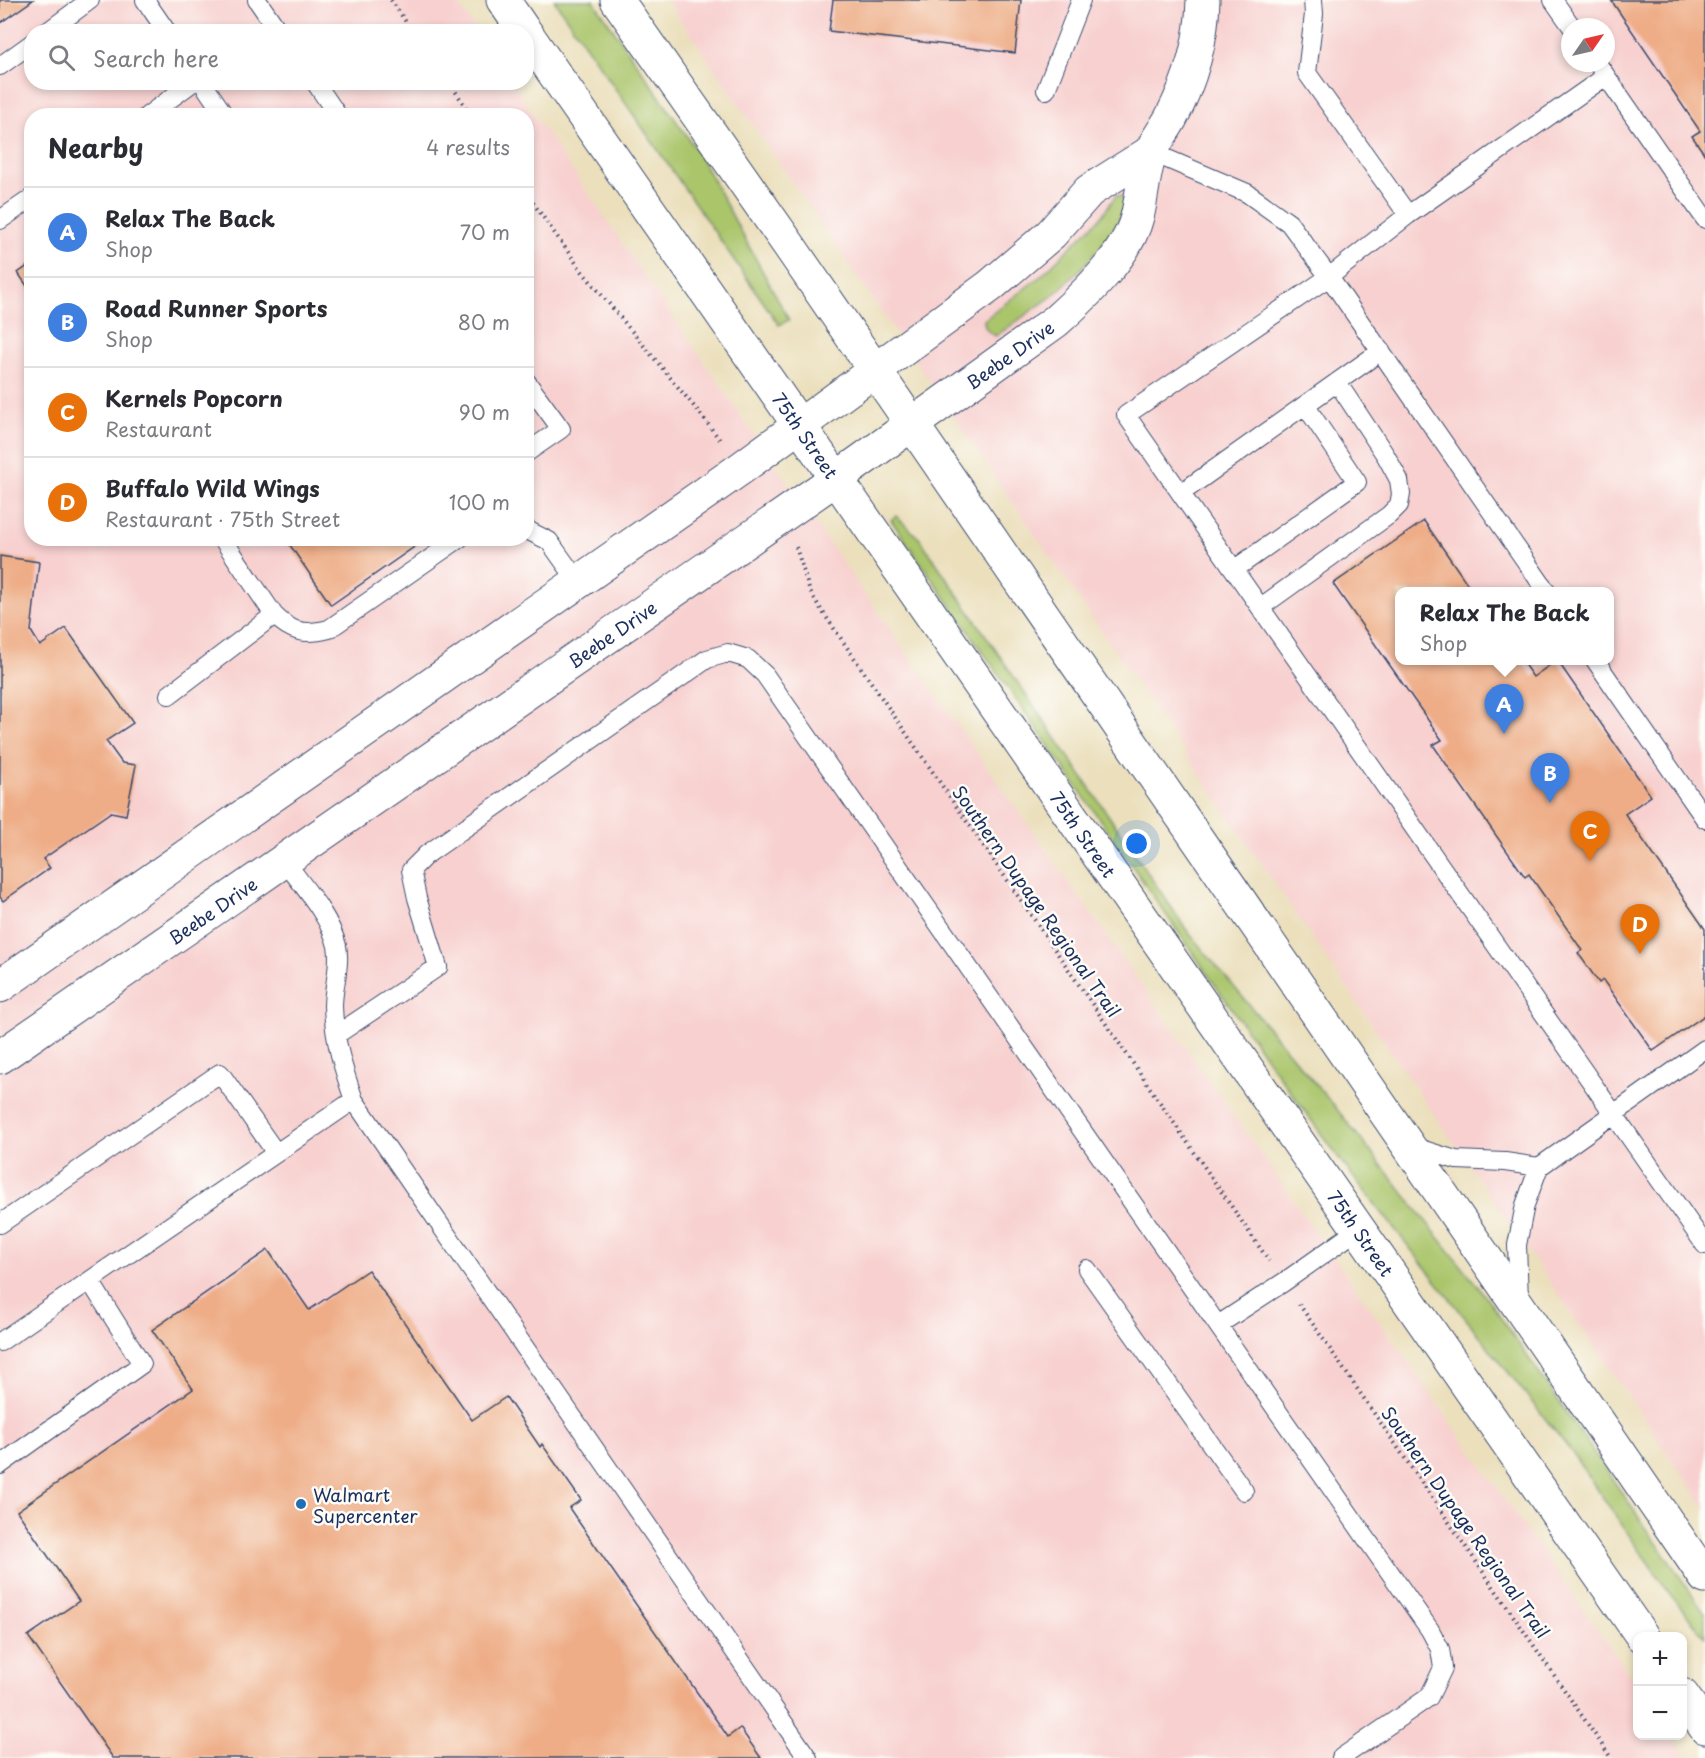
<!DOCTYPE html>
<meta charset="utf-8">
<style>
body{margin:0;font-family:"Playpen Sans",sans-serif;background:#f7f7f7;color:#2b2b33}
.controls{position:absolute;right:18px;bottom:18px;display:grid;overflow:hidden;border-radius:12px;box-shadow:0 3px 9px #0003}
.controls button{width:54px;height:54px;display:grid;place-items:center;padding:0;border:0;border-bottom:2px solid #e1e1e2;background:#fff;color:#2b2b33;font:30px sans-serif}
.compass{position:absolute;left:1561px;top:18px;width:54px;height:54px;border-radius:50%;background:#fff;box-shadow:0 3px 9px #0003;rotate:56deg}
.you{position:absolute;left:1137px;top:844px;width:21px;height:21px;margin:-15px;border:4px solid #fff;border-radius:50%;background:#1a73e8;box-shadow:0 0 0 9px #1a73e833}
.badge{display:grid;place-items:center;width:39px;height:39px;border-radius:50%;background:#1f6fb2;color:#fff;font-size:20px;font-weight:700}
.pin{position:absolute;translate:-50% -50px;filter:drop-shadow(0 2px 3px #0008)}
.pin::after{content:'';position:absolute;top:32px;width:21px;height:18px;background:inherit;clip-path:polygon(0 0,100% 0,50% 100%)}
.popup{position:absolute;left:1395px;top:587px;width:219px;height:78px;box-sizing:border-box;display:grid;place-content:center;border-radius:12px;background:#fff;filter:drop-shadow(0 2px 4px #0005);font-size:20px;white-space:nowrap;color:#7c7c81}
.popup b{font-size:22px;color:#2b2b33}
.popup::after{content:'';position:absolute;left:50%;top:100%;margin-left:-12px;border:12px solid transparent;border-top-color:#fff}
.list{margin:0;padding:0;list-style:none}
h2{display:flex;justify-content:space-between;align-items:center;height:78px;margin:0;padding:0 24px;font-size:26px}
h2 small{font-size:20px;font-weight:400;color:#7c7c81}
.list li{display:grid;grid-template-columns:39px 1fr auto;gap:18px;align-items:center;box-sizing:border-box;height:90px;padding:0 24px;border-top:2px solid #e1e1e2}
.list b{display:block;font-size:22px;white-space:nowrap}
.list p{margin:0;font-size:20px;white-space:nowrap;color:#7c7c81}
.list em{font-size:20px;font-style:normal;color:#7c7c81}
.icon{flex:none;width:33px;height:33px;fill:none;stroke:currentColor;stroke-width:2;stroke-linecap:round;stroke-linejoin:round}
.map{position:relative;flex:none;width:1705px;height:1758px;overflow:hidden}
.search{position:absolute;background:#fff;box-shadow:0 3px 9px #0003;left:24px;top:24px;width:510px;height:66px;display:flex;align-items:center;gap:15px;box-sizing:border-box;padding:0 21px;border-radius:24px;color:#7c7c81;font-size:22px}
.panel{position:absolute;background:#fff;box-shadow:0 3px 9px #0003;left:24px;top:108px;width:510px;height:438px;border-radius:24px}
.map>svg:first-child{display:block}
.built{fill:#f7d0cf;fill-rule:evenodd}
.green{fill:#aac56b;stroke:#627a64;stroke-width:1.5}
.building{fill:#eead87}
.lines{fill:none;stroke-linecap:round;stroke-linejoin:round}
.lane-casing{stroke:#3a496c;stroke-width:20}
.street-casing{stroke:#3a496c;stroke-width:35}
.secondary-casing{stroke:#3a496c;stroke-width:35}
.path{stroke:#3a496c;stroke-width:4;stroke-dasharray:1.5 4.5;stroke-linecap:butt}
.lane{stroke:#fff;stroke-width:18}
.street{stroke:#fff;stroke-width:33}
.secondary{stroke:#fff;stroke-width:33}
.poi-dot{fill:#1f6fb2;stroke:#fdfcf7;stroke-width:2}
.labels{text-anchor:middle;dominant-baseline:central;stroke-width:5;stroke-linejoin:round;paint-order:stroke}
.street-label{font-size:18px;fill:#1b2f5e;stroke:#fdfcf7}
.poi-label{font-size:18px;fill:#1b2f5e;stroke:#fdfcf7;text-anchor:start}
</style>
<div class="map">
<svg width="1705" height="1758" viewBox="0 0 1705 1758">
<rect width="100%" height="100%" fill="#fdfcf7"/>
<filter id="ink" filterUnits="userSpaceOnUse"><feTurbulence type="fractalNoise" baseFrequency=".0167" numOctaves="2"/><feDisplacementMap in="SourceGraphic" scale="12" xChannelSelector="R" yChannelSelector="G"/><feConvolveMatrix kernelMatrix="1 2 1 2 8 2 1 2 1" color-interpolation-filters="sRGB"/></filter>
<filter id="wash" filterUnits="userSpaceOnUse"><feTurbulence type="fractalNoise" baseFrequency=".008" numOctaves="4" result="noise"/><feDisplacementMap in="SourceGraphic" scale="24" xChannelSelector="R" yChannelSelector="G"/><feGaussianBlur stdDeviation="1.35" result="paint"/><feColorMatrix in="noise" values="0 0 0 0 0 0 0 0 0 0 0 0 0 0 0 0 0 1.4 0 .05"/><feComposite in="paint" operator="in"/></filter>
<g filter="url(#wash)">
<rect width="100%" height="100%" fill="#ebdfbc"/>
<!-- built -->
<path class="built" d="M0,0H455L477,31L32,32V82L512,83L816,525L1637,1686L1638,1736H1672L1688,1758H0ZM32,116H526V538H32Z
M667,0H1705V1507L1451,1139ZM1570,27H1606V63H1570ZM1399,592H1609V660H1399Z"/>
<!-- green -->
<path class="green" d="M554,0H593L697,151L789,320L779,325Z
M1116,195L1122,197L1126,201L1118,223L1102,245L1078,272L1051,297L996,336C988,332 984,329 984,320L1042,275L1101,217Z
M896,516L920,539L1188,932L1339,1112L1487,1298L1705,1613V1637L1670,1594L1570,1450L1344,1165L1271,1065L891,520Z"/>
<g id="blocks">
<!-- building -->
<path class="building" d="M0,0H33L0,23Z
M833,0H1021L1015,53L829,31Z
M1611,0H1705V155L1692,136L1700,131Z
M32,263V293L18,273Z
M1424,521L1473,592H1399V660H1521L1533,677L1557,660L1651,796L1625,814L1705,929V1015L1653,1051L1603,980L1599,983L1578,953L1582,950L1529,874L1525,877L1433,745L1442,740L1333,584Z
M285,538H427L331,605Z
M0,556L39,562L31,631L40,646L66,628L133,723L106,741L122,763L136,765L126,815L111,812L43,859L50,868L3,901L0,897Z
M268,1250L309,1310L368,1270L472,1420L506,1397L540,1447L542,1444L581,1500L569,1508L728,1737L740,1728L761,1758H113L28,1636L79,1601L17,1511L193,1389L152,1330Z"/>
</g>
</g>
<g filter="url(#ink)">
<use href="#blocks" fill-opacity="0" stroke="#3a496c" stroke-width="1.5"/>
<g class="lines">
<defs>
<path id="lane" d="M145,0L167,32
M257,0L279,32
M1313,0L1314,14L1307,73L1408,215
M1553,0L1572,27
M47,32L90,0
M1597,63L1705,219
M0,66L32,43
M1606,76L1408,215L1329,277L1126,415L1705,1245
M202,82L225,116
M315,82L338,116
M1046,90L1081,0
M147,116L193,82
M1151,152L1247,193L1289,223L1329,277L1547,592
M0,220L32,198
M526,381L561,429L526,453
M1181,493L1381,351
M526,528L531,532L549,541L579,583
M222,538L274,615C292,633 305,635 329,629L460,538
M1235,569L1357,482L1305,405
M1261,607L1389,515L1399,505L1401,494L1399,480L1386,456L1337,382
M1595,660L1705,819
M169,695L274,615
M284,860C302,885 330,916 337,946C341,965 333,987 333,1006C334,1039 343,1069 354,1100L808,1758
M336,1035L438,967L417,898L411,870L426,855L707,659L728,653L748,659L765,675L1430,1630L1440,1649L1443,1668L1429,1697L1341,1758
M1411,1146L1456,1160L1505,1162L1539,1167
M0,1224L220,1073L276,1153
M1087,1269L1244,1491
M1519,1300L1517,1245L1525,1205L1539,1167L1705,1049
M1218,1325L1284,1282L1359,1229
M0,1342L354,1100
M0,1465L142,1364L90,1281"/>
<g id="street">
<path d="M0,986L740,469L990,286L1051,234L1089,191L1151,152"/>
<path id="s1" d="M0,1057L837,478L1056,321C1085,295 1127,256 1137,217C1142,199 1144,166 1152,150C1157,139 1165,129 1171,118C1190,82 1202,42 1203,0"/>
</g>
<g id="secondary">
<path d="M503,0L525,32"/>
<path d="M617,0L788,244L1705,1577"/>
<path id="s2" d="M526,33L1642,1636"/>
<path d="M1682,1695L1705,1727"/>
</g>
</defs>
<!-- lane casing -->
<use href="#lane" class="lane-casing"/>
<!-- street casing -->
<use href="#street" class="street-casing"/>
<!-- secondary casing -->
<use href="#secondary" class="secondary-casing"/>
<!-- path -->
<path class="path" d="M391,0L413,32
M449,82L472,116
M526,193L581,270L702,416L722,443
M796,547L810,592L822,611L1269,1261
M1299,1304L1611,1758"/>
<!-- lane -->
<use href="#lane" class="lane"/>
<!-- street -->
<use href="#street" class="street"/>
<!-- secondary -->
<use href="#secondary" class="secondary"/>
</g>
</g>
<!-- markers -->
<circle class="poi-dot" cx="301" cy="1504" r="6"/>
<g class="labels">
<!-- street labels -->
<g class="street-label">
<text stroke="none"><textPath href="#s1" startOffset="1230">Beebe Drive</textPath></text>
<text stroke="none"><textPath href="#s2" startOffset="490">75th Street</textPath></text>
<text stroke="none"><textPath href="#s1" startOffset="744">Beebe Drive</textPath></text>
<text stroke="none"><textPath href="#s2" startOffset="976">75th Street</textPath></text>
<text transform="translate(1037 901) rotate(55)">Southern Dupage Regional Trail</text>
<text stroke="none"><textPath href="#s1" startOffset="258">Beebe Drive</textPath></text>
<text stroke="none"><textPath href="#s2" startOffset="1462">75th Street</textPath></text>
<text transform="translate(1466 1522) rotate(55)">Southern Dupage Regional Trail</text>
</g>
<!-- poi labels -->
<g class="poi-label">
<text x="313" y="1494">Walmart<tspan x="313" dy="21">Supercenter</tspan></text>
</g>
</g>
</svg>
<div class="controls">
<button>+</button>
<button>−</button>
</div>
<svg class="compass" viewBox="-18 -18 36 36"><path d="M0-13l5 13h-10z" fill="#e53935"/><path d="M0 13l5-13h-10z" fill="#7c7c81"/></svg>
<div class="you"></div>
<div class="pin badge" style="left:1504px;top:734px;background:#3f7fe0">A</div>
<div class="popup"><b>Relax The Back</b>Shop</div>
<div class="pin badge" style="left:1550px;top:803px;background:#3f7fe0">B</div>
<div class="pin badge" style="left:1590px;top:861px;background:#e8710a">C</div>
<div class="pin badge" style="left:1640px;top:954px;background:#e8710a">D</div>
<div class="search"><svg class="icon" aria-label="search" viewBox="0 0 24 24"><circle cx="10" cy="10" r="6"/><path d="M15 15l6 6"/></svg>Search here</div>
<section class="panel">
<h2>Nearby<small>4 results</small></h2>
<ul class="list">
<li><span class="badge" style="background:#3f7fe0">A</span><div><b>Relax The Back</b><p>Shop</p></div><em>70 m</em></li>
<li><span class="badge" style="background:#3f7fe0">B</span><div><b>Road Runner Sports</b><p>Shop</p></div><em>80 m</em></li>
<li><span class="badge" style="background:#e8710a">C</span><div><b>Kernels Popcorn</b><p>Restaurant</p></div><em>90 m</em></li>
<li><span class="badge" style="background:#e8710a">D</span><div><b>Buffalo Wild Wings</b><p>Restaurant · 75th Street</p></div><em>100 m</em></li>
</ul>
</section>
</div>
